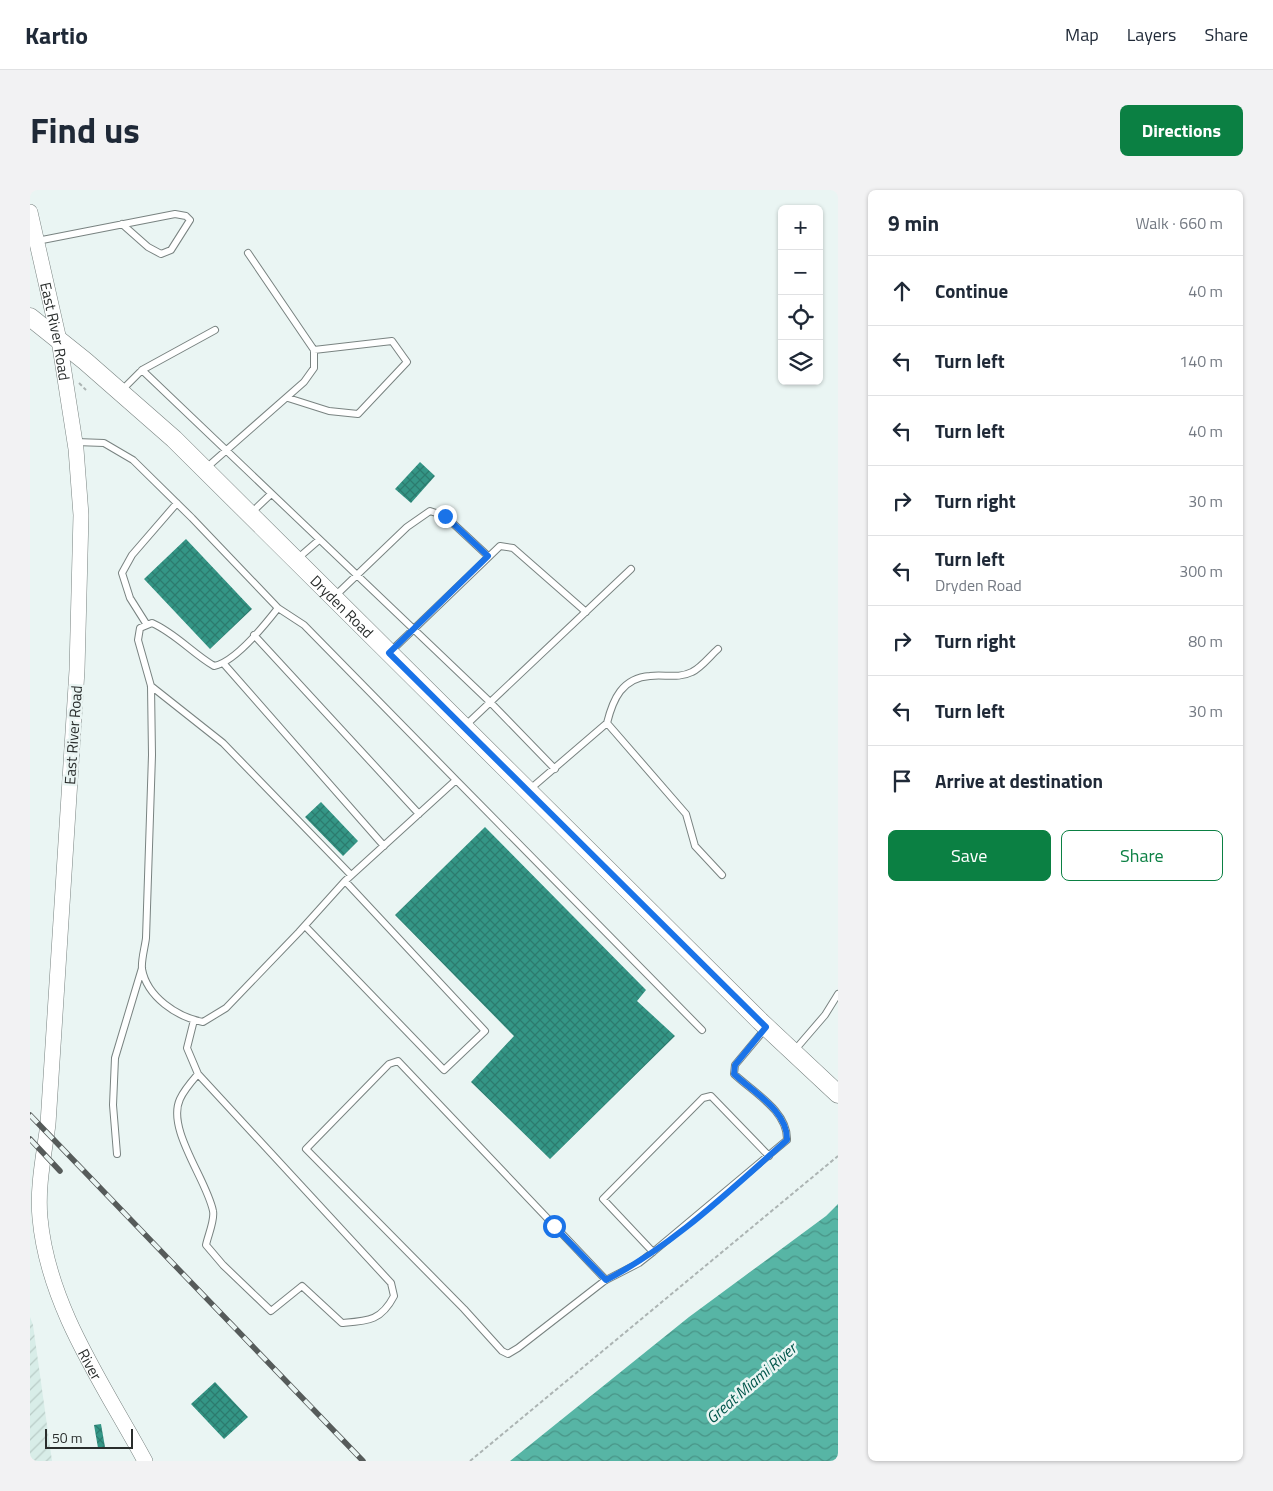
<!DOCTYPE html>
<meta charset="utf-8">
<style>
body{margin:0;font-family:"Titillium Web",sans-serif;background:#f2f2f3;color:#1f2937}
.controls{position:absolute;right:15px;top:15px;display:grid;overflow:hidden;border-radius:8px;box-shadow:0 1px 4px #0004}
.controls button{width:45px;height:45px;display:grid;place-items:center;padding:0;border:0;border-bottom:1px solid #e0e1e3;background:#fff;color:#1f2937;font:25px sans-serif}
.scale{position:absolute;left:15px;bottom:12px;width:88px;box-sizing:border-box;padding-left:5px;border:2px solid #292d2c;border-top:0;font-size:14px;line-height:18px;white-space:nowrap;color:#292d2c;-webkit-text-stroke:4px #eaf5f3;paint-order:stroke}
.stop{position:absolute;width:15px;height:15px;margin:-11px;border:4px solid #1a73e8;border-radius:50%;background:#fff}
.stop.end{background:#1a73e8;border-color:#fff;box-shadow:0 1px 5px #0008}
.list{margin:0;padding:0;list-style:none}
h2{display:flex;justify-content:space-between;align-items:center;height:65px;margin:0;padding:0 20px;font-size:21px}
h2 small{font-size:16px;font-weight:400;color:#747a83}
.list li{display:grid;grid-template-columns:32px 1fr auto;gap:15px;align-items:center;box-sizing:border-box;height:70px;padding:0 20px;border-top:1px solid #e0e1e3}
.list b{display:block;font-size:19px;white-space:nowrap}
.list p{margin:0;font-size:16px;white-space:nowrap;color:#747a83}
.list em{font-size:16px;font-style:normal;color:#747a83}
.actions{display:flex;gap:10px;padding:15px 20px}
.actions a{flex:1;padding:11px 0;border:1px solid #0b8043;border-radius:8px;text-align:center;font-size:18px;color:#0b8043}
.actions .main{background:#0b8043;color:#fff}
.icon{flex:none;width:28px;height:28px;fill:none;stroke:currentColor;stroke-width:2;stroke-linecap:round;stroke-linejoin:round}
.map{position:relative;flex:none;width:808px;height:1271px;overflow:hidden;border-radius:8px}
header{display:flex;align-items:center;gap:30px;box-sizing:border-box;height:70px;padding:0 25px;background:#fff;border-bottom:1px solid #e0e1e3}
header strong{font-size:24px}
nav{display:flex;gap:28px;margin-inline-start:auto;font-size:18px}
.intro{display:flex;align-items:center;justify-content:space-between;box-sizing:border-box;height:120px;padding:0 30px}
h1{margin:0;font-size:35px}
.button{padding:12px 22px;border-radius:8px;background:#0b8043;color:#fff;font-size:18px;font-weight:700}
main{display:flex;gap:30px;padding:0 30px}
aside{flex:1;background:#fff;border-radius:8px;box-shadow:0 1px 4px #0004}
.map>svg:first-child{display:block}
.industrial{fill:url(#industrial-furrows)}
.water{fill:url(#water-waves)}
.building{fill:url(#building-cross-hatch)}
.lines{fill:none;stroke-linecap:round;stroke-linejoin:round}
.service-casing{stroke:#798381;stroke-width:8}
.tertiary-casing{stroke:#798381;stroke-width:16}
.secondary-casing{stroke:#798381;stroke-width:19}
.path{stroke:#acb4b3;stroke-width:2;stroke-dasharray:4 2.5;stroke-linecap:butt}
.service{stroke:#fff;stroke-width:6}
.tertiary{stroke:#fff;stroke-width:15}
.secondary{stroke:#fff;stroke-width:18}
.rail-casing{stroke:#565b5a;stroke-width:5.5}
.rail{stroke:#eaf5f3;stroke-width:4;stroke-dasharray:11;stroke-linecap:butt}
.route{stroke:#1a73e8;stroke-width:6}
.labels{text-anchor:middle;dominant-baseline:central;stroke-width:5;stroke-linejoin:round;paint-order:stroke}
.street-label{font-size:15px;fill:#292d2c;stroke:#eaf5f3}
.water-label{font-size:16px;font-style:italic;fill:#00564b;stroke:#eaf5f3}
</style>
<header>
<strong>Kartio</strong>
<nav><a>Map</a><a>Layers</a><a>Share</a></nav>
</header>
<div class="intro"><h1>Find us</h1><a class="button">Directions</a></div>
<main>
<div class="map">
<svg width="808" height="1271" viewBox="0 0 808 1271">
<defs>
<pattern id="industrial-furrows" width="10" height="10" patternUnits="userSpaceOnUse" patternTransform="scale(1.25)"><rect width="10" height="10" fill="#d8ede8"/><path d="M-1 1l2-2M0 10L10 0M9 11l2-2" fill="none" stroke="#b9ccc7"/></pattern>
<pattern id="water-waves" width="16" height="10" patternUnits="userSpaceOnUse" patternTransform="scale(1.25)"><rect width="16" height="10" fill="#57b5a5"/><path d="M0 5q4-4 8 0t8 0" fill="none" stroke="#489487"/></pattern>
<pattern id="building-cross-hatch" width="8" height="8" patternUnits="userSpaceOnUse" patternTransform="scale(1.25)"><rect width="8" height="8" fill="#349686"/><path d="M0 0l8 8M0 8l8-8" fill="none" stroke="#2c7b6e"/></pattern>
</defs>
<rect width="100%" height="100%" fill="#eaf5f3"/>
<!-- industrial -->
<path class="industrial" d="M0,1127L3,1135L22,1271H0Z"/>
<!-- water -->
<path class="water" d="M808,1014V1271H480L659,1127L796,1026Z"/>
<!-- building -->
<path class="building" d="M390,272L405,286L381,313L365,299Z
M156,349L222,419L180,459L114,389Z
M291,612L328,651L313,666L275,627Z
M455,637L616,800L607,811L645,846L520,969L441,892L484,846L365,725Z
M185,1192L218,1227L194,1249L161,1214Z
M71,1234L75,1257L68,1258L64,1235Z"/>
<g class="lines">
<defs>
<path id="service" d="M7,51L145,24L156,26L160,30L141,60L131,64L118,57L92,34
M112,180L185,140
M91,201L112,180L460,512L525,579
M258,208L299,221L328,224L377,172L362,151L284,160
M46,252L74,253L103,270L162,328L248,418C234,436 205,472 184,476C162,463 145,443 122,433L110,438L108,450L121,496L122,565L116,748C115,757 111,770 112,779C117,807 147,827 173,832L196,818L269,742L315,691L426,590L274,435L248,418
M175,279L274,192L284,178V160L218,63
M220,324L241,304
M267,369L289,350
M304,407L377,337L400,321L415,326L458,366
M117,435L100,408L92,383L102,365L147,313
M224,445L389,624
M361,461L470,356L483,358L556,422
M194,474L354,656
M121,496L193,553L321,685
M577,533C583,509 592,488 620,486C634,484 648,489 662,482C671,478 680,466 688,459
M435,536L601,379
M426,590L672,840
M499,600L577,533L656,624L665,656L692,685
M275,736L414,880L455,841L315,691
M164,830L157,858L168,884L361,1093L364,1106C351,1131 338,1131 312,1133L272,1096L241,1121L193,1075L176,1055C178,1045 185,1030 183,1021C177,990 136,939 150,909C154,900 162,891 168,884
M764,861L795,825L808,804
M87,964L83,915L85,868L112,778
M623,1062L573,1009L673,908L681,906L739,966
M576,1090L368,871L359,874L276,959L434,1119L472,1161L478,1164L488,1158L573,1092L576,1090L609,1073L623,1062L757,950C758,921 723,902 704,884L705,875L735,839"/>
<g id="tertiary">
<path id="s1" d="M0,22L29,150L46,259L51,325L47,480L18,934C14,965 7,997 10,1028C18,1117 74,1195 115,1271"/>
</g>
<g id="secondary">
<path id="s2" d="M0,127L55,171L144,249L730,831L808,904"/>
</g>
</defs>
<!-- service casing -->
<use href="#service" class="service-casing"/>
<!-- tertiary casing -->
<use href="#tertiary" class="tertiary-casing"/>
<!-- secondary casing -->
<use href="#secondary" class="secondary-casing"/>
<!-- path -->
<path class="path" d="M49,193L56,200
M440,1271L808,966"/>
<!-- service -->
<use href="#service" class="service"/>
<!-- tertiary -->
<use href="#tertiary" class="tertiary"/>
<!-- secondary -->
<use href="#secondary" class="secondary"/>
<defs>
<path id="rail" d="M0,925L333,1271
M0,949L30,981"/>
</defs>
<!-- rail casing -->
<use href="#rail" class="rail-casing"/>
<!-- rail -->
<use href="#rail" class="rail"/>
</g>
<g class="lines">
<!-- route -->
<path class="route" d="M415,326L458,366L359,463L736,837L705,875L704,884C723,902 758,921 757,950C700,1000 644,1055 576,1090L524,1036"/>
</g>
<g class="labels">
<!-- street labels -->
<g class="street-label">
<text stroke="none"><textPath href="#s1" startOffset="122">East River Road</textPath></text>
<text stroke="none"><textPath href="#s2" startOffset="426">Dryden Road</textPath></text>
<text transform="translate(43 545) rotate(-86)">East River Road</text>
<text stroke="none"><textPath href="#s1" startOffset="1168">River</textPath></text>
</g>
<!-- water labels -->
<g class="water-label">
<text transform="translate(721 1193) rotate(-41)">Great Miami River</text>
</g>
</g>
</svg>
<div class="controls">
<button>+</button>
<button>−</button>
<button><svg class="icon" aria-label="locate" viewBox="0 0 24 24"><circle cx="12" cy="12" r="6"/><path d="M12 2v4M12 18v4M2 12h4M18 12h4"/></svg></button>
<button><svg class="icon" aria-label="layers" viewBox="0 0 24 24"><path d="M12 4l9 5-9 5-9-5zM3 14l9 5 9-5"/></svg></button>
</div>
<div class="scale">50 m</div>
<div class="stop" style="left:524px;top:1036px"></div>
<div class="stop end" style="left:415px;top:326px"></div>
</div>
<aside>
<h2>9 min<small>Walk · 660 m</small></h2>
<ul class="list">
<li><svg class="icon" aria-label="ahead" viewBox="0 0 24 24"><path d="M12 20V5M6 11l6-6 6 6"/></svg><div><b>Continue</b></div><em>40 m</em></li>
<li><svg class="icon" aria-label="left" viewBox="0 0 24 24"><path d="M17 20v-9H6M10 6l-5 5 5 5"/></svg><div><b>Turn left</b></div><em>140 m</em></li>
<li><svg class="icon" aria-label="left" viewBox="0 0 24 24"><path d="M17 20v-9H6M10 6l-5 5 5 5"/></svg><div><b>Turn left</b></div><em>40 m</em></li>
<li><svg class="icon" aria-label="right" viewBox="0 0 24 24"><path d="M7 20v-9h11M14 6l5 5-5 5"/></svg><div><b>Turn right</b></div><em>30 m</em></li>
<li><svg class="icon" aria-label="left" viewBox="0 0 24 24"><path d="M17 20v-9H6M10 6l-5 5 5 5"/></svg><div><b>Turn left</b><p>Dryden Road</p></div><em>300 m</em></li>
<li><svg class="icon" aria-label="right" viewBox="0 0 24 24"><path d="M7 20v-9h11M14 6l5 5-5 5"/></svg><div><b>Turn right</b></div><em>80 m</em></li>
<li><svg class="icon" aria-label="left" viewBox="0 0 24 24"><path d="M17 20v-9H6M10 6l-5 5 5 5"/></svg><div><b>Turn left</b></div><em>30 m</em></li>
<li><svg class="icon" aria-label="arrive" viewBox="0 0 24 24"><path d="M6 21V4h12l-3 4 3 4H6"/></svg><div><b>Arrive at destination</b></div></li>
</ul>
<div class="actions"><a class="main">Save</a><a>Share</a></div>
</aside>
</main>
